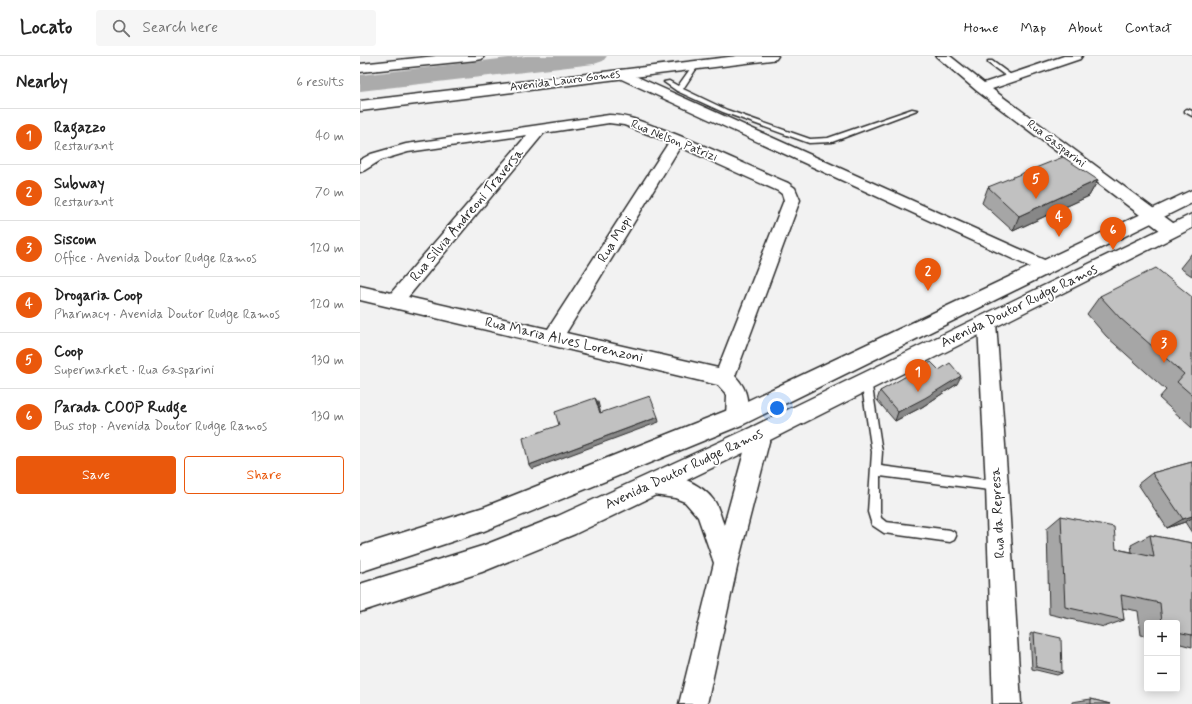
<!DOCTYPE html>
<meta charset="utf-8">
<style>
body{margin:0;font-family:Mynerve,sans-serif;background:#f6f6f6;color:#222}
.controls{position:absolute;right:12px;bottom:12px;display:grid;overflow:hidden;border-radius:4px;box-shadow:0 2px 10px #0003}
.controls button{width:36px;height:36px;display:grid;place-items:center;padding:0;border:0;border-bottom:1px solid #e0e0e0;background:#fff;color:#222;font:20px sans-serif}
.you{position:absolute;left:417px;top:352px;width:14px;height:14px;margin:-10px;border:3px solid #fff;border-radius:50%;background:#1a73e8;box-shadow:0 0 0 6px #1a73e833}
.badge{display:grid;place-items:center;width:26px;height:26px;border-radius:50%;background:#ea580c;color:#fff;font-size:13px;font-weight:700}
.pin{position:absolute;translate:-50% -33px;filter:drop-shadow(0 1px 2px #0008)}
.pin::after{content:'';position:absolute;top:21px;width:14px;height:12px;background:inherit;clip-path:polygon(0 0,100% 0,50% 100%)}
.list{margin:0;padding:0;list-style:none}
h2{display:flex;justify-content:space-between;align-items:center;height:52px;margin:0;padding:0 16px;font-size:17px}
h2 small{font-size:13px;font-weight:400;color:#767676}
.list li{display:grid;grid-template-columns:26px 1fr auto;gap:12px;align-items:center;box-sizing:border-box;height:56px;padding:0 16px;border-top:1px solid #e0e0e0}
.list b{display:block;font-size:15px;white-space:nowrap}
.list p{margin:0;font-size:13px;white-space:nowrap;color:#767676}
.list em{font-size:13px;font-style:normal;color:#767676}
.actions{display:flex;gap:8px;padding:12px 16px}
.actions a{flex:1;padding:9px 0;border:1px solid #ea580c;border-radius:4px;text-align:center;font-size:14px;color:#ea580c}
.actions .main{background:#ea580c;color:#fff}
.icon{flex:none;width:22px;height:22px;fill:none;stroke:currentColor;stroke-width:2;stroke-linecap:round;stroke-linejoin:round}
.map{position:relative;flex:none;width:832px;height:648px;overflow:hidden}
header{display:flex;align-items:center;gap:24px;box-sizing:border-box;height:56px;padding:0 20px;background:#fff;border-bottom:1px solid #e0e0e0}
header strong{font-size:19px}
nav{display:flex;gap:22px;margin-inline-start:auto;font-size:14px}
.search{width:280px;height:36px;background:#f6f6f6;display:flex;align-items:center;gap:10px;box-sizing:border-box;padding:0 14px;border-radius:4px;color:#767676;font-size:15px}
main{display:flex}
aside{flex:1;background:#fff}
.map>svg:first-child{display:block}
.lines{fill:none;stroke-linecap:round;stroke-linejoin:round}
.river{fill:#ababab;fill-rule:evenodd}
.service-casing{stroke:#2b2b2b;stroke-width:3}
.minor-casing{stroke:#2b2b2b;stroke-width:3}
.primary-casing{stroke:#2b2b2b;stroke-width:3}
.service{fill:#fff;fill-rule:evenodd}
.minor{fill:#fff;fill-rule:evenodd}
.primary{fill:#fff;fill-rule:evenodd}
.wall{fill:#a6a6a6;stroke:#2b2b2b}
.shaded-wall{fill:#878787;stroke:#2b2b2b}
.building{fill:#c1c1c1;stroke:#2b2b2b}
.labels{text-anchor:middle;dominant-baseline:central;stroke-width:3.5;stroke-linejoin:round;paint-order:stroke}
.far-street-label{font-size:12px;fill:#2b2b2b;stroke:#fff}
.street-label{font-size:14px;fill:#2b2b2b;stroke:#fff}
</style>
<header>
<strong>Locato</strong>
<div class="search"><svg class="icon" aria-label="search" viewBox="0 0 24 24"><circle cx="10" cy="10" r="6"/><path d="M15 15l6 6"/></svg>Search here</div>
<nav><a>Home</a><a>Map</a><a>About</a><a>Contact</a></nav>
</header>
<main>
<aside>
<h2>Nearby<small>6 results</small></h2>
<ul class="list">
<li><span class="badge">1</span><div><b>Ragazzo</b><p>Restaurant</p></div><em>40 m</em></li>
<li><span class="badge">2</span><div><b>Subway</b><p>Restaurant</p></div><em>70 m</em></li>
<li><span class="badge">3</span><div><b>Siscom</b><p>Office · Avenida Doutor Rudge Ramos</p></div><em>120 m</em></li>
<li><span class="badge">4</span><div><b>Drogaria Coop</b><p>Pharmacy · Avenida Doutor Rudge Ramos</p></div><em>120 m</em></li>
<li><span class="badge">5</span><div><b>Coop</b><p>Supermarket · Rua Gasparini</p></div><em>130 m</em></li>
<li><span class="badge">6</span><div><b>Parada COOP Rudge</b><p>Bus stop · Avenida Doutor Rudge Ramos</p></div><em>130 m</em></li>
</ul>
<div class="actions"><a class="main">Save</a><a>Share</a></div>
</aside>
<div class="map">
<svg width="832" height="648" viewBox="0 0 832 648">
<rect width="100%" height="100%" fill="#f2f2f2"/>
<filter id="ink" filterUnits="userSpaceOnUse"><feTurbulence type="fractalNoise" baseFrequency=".025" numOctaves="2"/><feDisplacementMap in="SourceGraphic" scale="8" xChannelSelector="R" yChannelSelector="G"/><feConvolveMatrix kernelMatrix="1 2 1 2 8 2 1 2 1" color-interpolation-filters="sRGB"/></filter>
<g filter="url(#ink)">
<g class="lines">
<!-- river -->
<path class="river" d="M166,0H247L243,5L234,8L0,35V19Z"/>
<defs>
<path id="service" d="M628,5H632L655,22L650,23L628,7Z
M333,9L338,10L323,33L367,54L450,83L468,82L552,53L557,54L472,86L449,87L363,56L317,35L304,26L309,25L318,30Z
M827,53L832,55V60L825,56V54Z
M506,320L510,321L511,324L522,396L521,410L641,426L643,430L641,434L637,435L520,420V456L521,462L526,466L590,474L594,476L596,480L594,484L590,486L524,477L512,469L508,456L512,396L501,324L502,321Z"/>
<path id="minor" d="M576,0H590L624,27L704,0H722L720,3L632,33L817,170L819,174L817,178L811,180L805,178L617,35Z
M262,14L691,207L694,211L691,215L685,217L679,215L257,21L256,18L257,15Z
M249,59C268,59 284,67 302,73C345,89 386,109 428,127L435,132L440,144L375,320C388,333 391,350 383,367L376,370L369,367L366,361L367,339L358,329L0,244V230L31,237L167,79L48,96L21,104L5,114L0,116V104L11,98L46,88ZM249,67L264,69L309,86L188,273L48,241L184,77ZM320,91L418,135L422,138L424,144L358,312L206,277Z
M627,260L634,262L636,267L648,430L661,648H633L626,430L618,267L620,262Z
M400,369L408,371L411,378L378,507L347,648H319L354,507L338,461L325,446L315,442L294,439L286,435L283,428L286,421C308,412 342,427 355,446C359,453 361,462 364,469L389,378L392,371Z"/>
<path id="primary" d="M76,0H124L122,3L117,4L0,16V8Z
M377,0H418L416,3L411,4L0,55V45Z
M832,134V147L384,368L124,475L0,516V490L124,451L368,354Z
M832,158V172L408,385L215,478L122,516L0,556V528L122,490L198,460L392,371Z"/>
</defs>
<!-- service casing -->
<use href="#service" class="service-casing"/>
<!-- minor casing -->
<use href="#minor" class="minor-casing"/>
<!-- primary casing -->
<use href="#primary" class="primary-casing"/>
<!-- service -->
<use href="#service" class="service"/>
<!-- minor -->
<use href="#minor" class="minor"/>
<!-- primary -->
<use href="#primary" class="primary"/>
</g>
<!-- wall -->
<path class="wall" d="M738,124L729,140L653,175L622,147L628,131Z
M832,197V220L820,212Z
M740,240L832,241V372L799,342L806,334L746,280L727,258Z
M579,314L597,328L562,351L535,365L517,344L520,335Z
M832,406V477L825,466L807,472L778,428L792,417Z
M701,460L756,493L772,496L771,489L790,479L832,487V591L817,587V567H787V580L781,579L778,555L762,552L764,564L744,571L689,558L687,472Z
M674,576L702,617L697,619L672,613L670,578Z
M731,643L750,648H712V646Z"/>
<!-- shaded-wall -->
<path class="shaded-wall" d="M738,124L729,140L653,175L659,160Z
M601,320L597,328L562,351L535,365L538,356Z
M235,342L238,346L242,362L240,357Z
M298,361L299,366L172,413L169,409Z
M832,460V462L825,466L807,472L823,463Z"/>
<!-- building -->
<path class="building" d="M703,101L738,124L659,160L628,131Z
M796,212L832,241V339L817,326L824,318L760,262L740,240Z
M571,306L579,314L590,307L601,320L565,342L538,356L520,335Z
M290,340L298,361L169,409L163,382L199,369L195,356L235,342L240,357Z
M832,406V460L823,463L792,417Z
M701,460L754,471L756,493L794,501L790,479L832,487V579L817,576V567H802L800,547L761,539L764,564L705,551Z
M674,576L701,582L702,617L676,611Z
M731,643L750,648H731Z"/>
</g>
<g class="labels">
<!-- far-street labels -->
<g class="far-street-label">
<text transform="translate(205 25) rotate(-7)">Avenida Lauro Gomes</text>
<text transform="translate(314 85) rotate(22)">Rua Nelson Patrizi</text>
<text transform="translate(696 88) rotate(37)">Rua Gasparini</text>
</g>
<!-- street labels -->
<g class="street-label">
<text transform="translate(107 159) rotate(-50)">Rua Silvia Andreoni Traversa</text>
<text transform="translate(255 183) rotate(-58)">Rua Mopi</text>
<text transform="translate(659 250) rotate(-26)">Avenida Doutor Rudge Ramos</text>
<text transform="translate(204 284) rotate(13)">Rua Maria Alves Lorenzoni</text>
<text transform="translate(324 413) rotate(-25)">Avenida Doutor Rudge Ramos</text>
<text transform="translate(638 457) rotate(-93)">Rua da Represa</text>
</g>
</g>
</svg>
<div class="controls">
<button>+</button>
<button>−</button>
</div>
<div class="you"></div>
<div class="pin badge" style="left:558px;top:336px">1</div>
<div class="pin badge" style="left:568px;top:235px">2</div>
<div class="pin badge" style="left:804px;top:307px">3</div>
<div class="pin badge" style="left:699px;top:181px">4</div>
<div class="pin badge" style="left:676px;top:143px">5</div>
<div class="pin badge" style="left:753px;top:194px">6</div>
</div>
</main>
